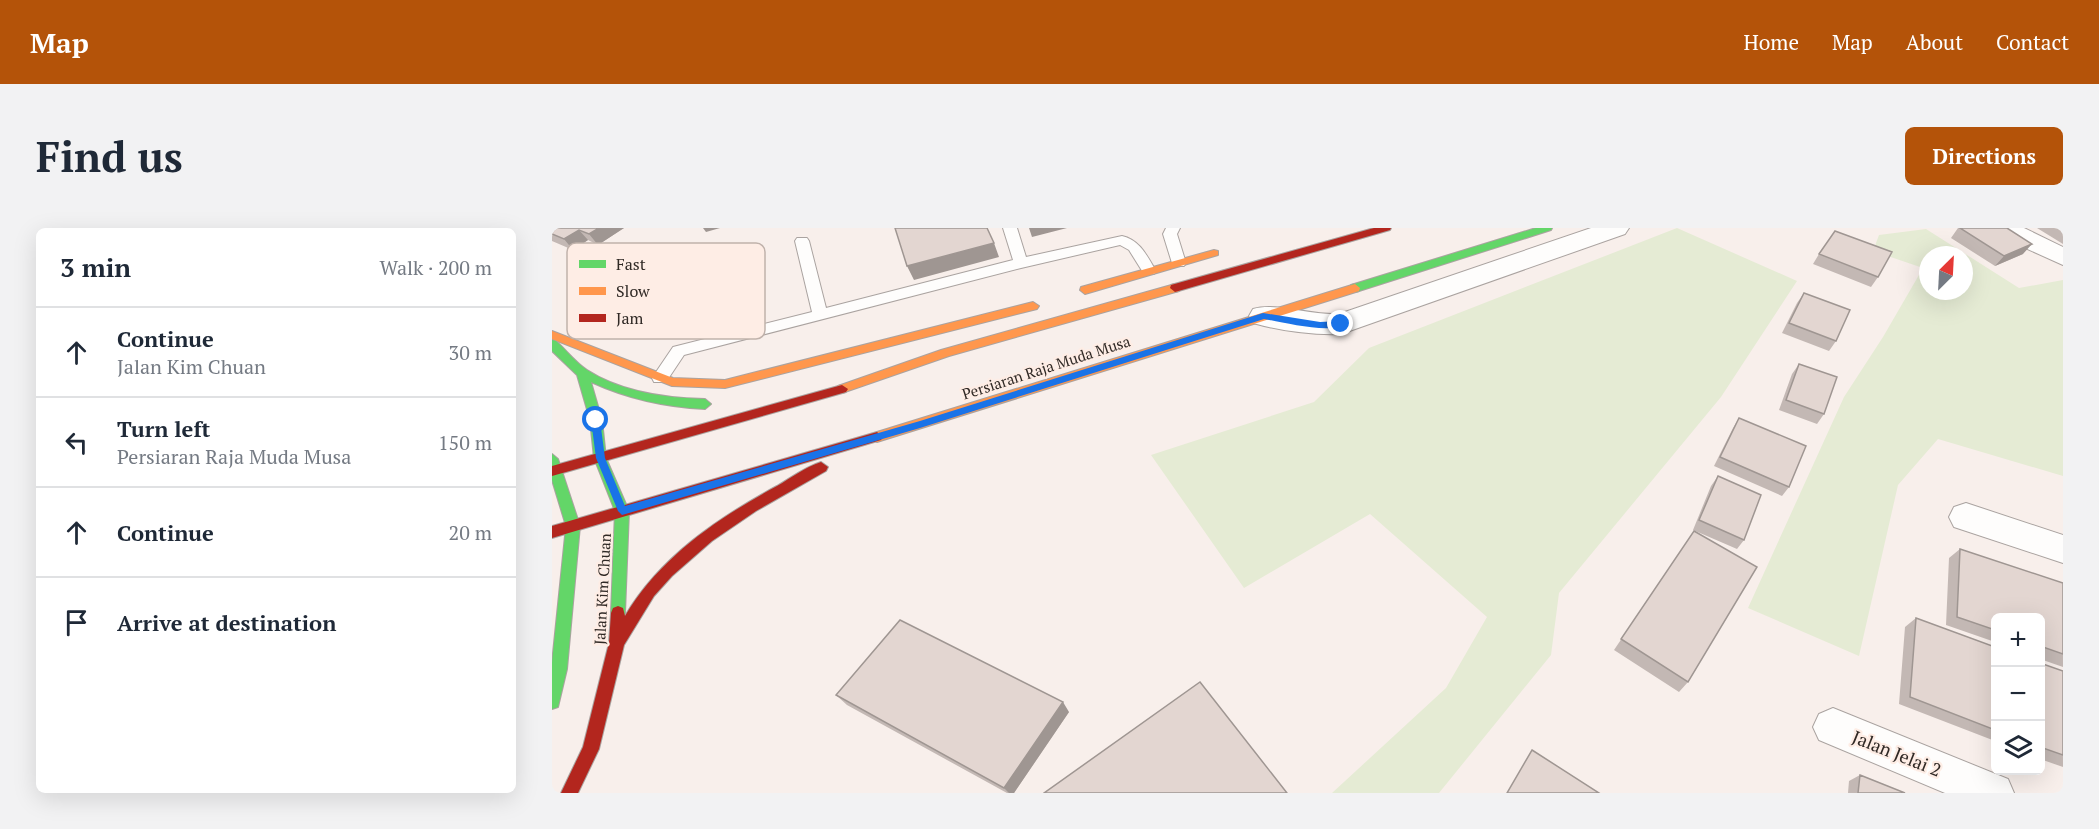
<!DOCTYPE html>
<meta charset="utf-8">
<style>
body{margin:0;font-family:"PT Serif",serif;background:#f2f2f3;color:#1f2937}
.controls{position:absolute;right:18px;bottom:18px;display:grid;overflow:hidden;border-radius:9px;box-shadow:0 6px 24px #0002}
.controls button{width:54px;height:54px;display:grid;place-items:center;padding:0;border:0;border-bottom:2px solid #e0e1e3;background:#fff;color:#1f2937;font:30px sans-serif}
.compass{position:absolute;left:1367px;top:18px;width:54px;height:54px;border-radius:50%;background:#fff;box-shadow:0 6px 24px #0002;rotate:24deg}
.stop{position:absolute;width:18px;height:18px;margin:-14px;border:4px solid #1a73e8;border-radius:50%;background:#fff}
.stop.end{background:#1a73e8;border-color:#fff;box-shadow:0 2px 6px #0008}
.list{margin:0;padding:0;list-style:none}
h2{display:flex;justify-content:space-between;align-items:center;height:78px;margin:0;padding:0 24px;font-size:26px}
h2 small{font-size:20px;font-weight:400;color:#747a83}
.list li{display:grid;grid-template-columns:39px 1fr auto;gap:18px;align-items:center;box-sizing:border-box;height:90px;padding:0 24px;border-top:2px solid #e0e1e3}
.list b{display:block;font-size:22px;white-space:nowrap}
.list p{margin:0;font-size:20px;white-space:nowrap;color:#747a83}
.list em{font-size:20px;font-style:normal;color:#747a83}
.icon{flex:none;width:33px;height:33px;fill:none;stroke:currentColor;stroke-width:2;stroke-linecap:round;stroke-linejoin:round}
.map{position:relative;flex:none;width:1511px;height:565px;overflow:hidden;border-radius:9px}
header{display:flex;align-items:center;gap:36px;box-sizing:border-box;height:84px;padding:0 30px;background:#b45309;color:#fff}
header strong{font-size:28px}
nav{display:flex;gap:33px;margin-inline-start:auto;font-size:21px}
.intro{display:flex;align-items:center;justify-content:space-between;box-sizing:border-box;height:144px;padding:0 36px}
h1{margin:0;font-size:42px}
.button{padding:15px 27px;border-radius:9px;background:#b45309;color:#fff;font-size:21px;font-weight:700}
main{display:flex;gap:36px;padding:0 36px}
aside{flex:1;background:#fff;border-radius:9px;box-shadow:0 6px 24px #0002}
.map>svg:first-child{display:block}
.green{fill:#e5ebd4;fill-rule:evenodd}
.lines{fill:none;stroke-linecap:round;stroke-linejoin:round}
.lane-casing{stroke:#aaa3a0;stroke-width:2}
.street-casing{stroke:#aaa3a0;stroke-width:2}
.fast-casing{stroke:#aaa3a0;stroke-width:2}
.slow-casing{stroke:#aaa3a0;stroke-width:2}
.jam-casing{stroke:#aaa3a0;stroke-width:2}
.lane{fill:#fefdfc;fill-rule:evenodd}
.street{fill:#fefdfc;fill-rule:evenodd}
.fast{fill:#63d668;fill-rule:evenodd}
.slow{fill:#ff974d;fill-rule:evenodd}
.jam{fill:#b3261e;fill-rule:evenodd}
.wall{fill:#c3b8b4}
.shaded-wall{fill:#9f9692}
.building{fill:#e3d6d1;stroke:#9f9692;stroke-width:1.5}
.route{fill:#1a73e8}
.labels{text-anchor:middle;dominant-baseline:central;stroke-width:4.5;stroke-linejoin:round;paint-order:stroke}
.street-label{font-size:15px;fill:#302925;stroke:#feede5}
.near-street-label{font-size:18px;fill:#302925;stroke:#feede5}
.key{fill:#feede5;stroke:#c0b2ab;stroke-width:1.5}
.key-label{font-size:16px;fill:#302925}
</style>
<header>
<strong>Map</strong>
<nav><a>Home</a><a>Map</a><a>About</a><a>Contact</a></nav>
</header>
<div class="intro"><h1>Find us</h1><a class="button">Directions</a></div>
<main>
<aside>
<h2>3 min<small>Walk · 200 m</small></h2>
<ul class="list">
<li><svg class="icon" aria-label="ahead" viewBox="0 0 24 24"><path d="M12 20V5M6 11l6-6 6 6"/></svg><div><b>Continue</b><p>Jalan Kim Chuan</p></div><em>30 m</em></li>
<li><svg class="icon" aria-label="left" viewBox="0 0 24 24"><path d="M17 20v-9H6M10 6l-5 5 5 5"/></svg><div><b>Turn left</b><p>Persiaran Raja Muda Musa</p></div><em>150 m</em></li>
<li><svg class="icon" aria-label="ahead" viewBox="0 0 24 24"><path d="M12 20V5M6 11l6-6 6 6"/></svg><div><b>Continue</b></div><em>20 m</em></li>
<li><svg class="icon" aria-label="arrive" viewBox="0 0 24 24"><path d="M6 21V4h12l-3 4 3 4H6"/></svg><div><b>Arrive at destination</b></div></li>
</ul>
</aside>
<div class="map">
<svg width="1511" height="565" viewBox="0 0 1511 565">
<rect width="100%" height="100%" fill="#f8efeb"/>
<!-- green -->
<path class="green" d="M1125,0L1245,53L1169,169L1007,365L999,427L887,565H780L894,460L935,389L818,286L692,360L599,227L762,174L817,120Z
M1374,1L1467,60L1511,52V248L1386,211L1346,257L1307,428L1196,380L1292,169L1331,109L1371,40L1321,23L1327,7ZM1376,27H1412V63H1376Z"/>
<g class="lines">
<defs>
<path id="lane" d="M451,0H465L474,29L570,8C588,12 595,28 604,43L602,46H592L577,22L568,17L469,40L132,127L114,154H102L100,150L121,119L260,84L243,13L245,10H255L257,13L274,80L461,32Z
M614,0H628L625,6L634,35L632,38H622L620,35L611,6Z"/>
<path id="street" d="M1039,0H1077L1073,6L789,106C760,107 729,103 701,95L697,88L701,81C725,74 760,88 787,86Z
M1438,0H1472L1511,19V37L1442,6Z
M1414,275L1511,307V335L1402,299L1397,289L1402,279Z
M1281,480L1456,551L1462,565H1393L1267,512L1261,499L1267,486Z"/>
<path id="fast" d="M984,0H1000L999,2L807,63L803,64L798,60L799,57Z
M0,112L4,113C14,122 24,135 35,142C69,164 114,170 153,171L159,176L153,181C113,179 76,171 39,154L50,192L54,230L77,283L73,385L71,390L66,392L61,390L59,385L63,283L42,230L38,192L25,147L0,123Z
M0,226L6,231L28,298L15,441L6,479L0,481V435L14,298L0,252Z"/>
<path id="slow" d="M662,22L666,23V27L533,66L528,62L529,59Z
M623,56L628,60L627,63L397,128L290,165L284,161L286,158L389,122Z
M803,56L808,60L807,63L325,214L319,209L325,204Z
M481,74L487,78L485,81L173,160L120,158L0,111V103L121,150L173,152Z"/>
<path id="jam" d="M822,0H839L838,2L623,64L618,60L619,57Z
M290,157L296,161L294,164L0,248V238Z
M325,204L331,209L329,212L0,310V298Z
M269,234L276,239L274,243L204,283L160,313L120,348L102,368L72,417L47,521L26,565H9L31,519L57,415L59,385L61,380L66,378L71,380L73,388C108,329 166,290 225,258C239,250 253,239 269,234Z"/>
</defs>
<!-- lane casing -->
<use href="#lane" class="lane-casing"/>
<!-- street casing -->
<use href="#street" class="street-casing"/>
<!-- fast casing -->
<use href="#fast" class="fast-casing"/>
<!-- slow casing -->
<use href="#slow" class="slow-casing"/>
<!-- jam casing -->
<use href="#jam" class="jam-casing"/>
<!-- lane -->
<use href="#lane" class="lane"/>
<!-- street -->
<use href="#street" class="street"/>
<!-- fast -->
<use href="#fast" class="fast"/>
<!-- slow -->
<use href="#slow" class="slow"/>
<!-- jam -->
<use href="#jam" class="jam"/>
</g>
<!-- wall -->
<path class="wall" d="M0,0H72L46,17L36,12L21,22L0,13Z
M1406,0H1455L1471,26L1443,38L1399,10Z
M1485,0H1511V16Z
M1267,26L1326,49L1319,59L1261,36Z
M1252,65L1284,113L1277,123L1230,105L1245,75Z
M1247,136L1272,186L1265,196L1227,182L1240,146Z
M1187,190L1237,259L1230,268L1162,238L1181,200Z
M1166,248L1192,312L1185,321L1141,302L1159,258Z
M1142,303L1136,454L1127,464L1062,422Z
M1408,321L1511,355V439L1488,431V390H1443V414L1394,397L1397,330Z
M1364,390L1443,419V513L1347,476L1353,399Z
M1488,435L1511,443V539L1488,531Z
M284,467L517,484L462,565H455L295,477Z
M1308,547L1353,565H1296L1297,553Z"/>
<!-- shaded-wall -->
<path class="shaded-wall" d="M47,0H72L46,17L37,6Z
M151,0H168L154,4Z
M477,0H515L480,9Z
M27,2L36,12L21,22L12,11Z
M442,15L447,29L362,52L355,38Z
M1480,16L1471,26L1443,38L1452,28Z
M119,18L130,32L124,75L67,87L59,77L29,83L16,69L57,61Z
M511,474L517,484L462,565H457L452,560Z"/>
<!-- building -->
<path class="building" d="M0,0H47L37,6L27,2L12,11L0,6Z
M343,0H435L442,15L355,38Z
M1408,0H1455L1480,16L1452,28Z
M1283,3L1340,24L1326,49L1267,26Z
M1252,65L1298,82L1284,113L1237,95Z
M1247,136L1285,149L1272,186L1234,172Z
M1187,190L1254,218L1237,259L1168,229Z
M1166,248L1209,267L1192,312L1147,292Z
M1142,303L1205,339L1136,454L1069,411Z
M1408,321L1511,355V426L1488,418V390H1443V402L1405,389Z
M1364,390L1443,419V502L1358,469Z
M348,392L511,474L452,560L284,467Z
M1488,435L1511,443V527L1488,519Z
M648,454L735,565H492Z
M980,522L1047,565H955Z
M1308,547L1353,565H1306Z"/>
<!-- route -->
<path class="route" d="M711,85L768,94L789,93L793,96C779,107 730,94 712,91L368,200L70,287L66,283L44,230L39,192L44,188L48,192L53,230L73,278L368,193Z"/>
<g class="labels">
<!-- street labels -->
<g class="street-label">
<text transform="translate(494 139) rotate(-18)">Persiaran Raja Muda Musa</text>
<text transform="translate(50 361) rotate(-87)">Jalan Kim Chuan</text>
</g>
<!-- near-street labels -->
<g class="near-street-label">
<text transform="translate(1345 525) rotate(22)">Jalan Jelai 2</text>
</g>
</g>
<!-- legend -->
<rect x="15" y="15" width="198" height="96" rx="9" class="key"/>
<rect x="27" y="32" width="27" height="8" fill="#63d668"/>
<rect x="27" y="59" width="27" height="8" fill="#ff974d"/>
<rect x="27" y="86" width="27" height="8" fill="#b3261e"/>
<g class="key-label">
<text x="64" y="42">Fast</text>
<text x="64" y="69">Slow</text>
<text x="64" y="96">Jam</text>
</g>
</svg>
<div class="controls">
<button>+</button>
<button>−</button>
<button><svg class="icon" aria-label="layers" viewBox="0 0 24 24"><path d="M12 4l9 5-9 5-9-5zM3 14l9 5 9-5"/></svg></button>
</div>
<svg class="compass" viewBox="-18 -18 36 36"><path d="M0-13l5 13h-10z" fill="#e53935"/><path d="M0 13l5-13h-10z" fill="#747a83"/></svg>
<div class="stop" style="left:44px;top:192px"></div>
<div class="stop end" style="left:789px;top:96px"></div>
</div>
</main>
